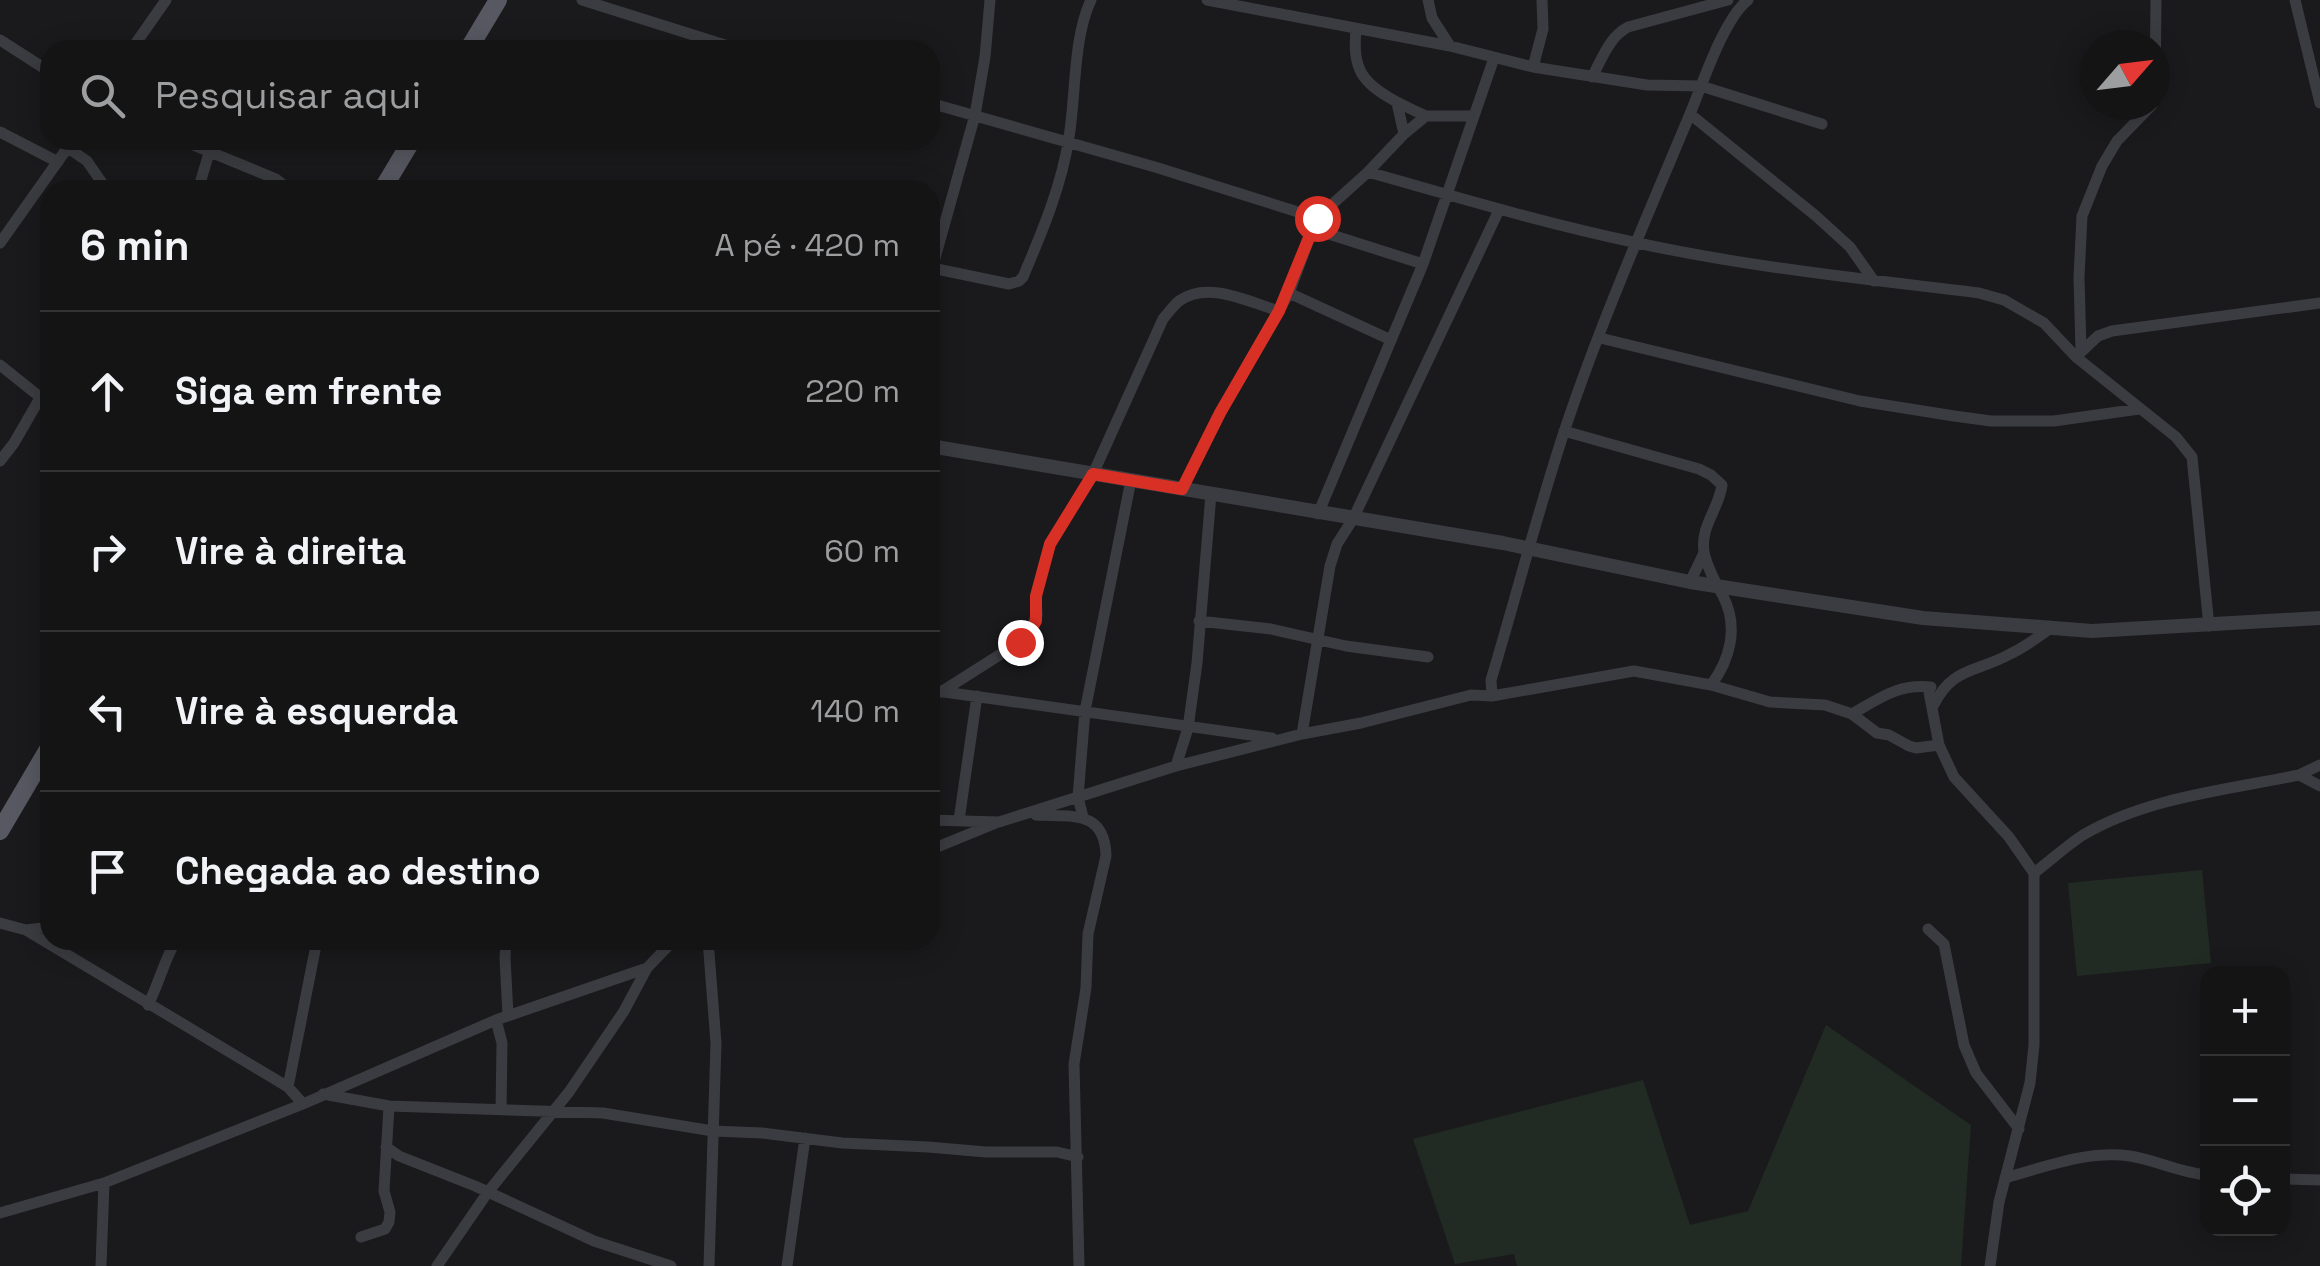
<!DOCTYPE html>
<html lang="pt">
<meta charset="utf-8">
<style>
body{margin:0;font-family:"Space Grotesk",sans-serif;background:#212122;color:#f1f3f6}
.controls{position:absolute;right:30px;bottom:30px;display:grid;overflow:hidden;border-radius:20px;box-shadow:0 5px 25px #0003}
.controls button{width:90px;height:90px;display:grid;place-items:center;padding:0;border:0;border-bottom:2px solid #333334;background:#141415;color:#f1f3f6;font:50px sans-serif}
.compass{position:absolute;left:2080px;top:30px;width:90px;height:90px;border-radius:50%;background:#141415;box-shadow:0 5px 25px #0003;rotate:62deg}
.stop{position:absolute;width:30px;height:30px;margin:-22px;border:8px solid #d93025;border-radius:50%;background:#fff}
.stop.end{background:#d93025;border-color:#fff;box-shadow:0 2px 10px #0008}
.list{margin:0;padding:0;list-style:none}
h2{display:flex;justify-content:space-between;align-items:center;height:130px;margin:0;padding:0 40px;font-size:42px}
h2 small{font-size:32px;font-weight:400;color:#9d9ea0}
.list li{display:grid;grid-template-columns:65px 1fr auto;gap:30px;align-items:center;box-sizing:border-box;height:160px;padding:0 40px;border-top:2px solid #333334}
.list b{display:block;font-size:38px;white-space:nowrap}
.list em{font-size:32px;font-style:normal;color:#9d9ea0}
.icon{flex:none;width:55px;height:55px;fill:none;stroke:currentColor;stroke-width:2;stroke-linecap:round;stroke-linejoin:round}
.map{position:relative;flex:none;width:2320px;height:1266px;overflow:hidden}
.search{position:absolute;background:#141415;box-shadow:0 5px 25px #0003;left:40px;top:40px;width:900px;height:110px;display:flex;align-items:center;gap:25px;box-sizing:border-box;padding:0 35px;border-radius:30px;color:#9d9ea0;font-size:38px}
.panel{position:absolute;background:#141415;box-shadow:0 5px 25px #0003;left:40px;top:180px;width:900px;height:770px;border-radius:30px}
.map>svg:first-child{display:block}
.green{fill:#212b23}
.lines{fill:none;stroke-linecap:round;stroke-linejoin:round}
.minor{stroke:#3b3c41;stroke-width:11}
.tertiary{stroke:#3b3c41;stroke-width:14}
.primary{stroke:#575861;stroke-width:18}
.route{stroke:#d93025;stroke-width:12}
</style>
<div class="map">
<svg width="2320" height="1266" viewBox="0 0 2320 1266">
<rect width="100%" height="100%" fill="#1a1a1c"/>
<!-- green -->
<path class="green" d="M2202,870L2211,963L2077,976L2068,883Z
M1826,1025L1971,1125L1961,1266H1517L1514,1254L1455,1264L1413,1139L1643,1080L1690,1225L1748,1211Z"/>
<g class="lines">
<!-- minor -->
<path class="minor" d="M582,0L741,50
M1207,0L1450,46L1533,67L1647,85L1701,86L1822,124
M1428,0L1432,18L1450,46
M2295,0L2320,103
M1356,29C1355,42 1354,57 1360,70C1369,91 1406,107 1426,116
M0,40L50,72
M131,50L166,0
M1533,67L1543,29L1542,0
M1592,77C1602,59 1609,37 1628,27L1728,0
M2155,92L2156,0
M930,103L1155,167L1317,218
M1397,103L1404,134
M1690,114L1816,216L1850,247L1874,281
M0,132L58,162
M181,140L276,179L290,190
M68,148L87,161L107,190
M1368,172C1456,197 1543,223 1633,242C1746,267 1865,279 1979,293L2004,300L2044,323L2076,357L2176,437L2192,457L2209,626
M198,190L209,153
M1313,229L1423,264
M0,243L73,140
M932,268L1009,284L1019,281L1023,277C1042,232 1062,185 1069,137C1076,95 1073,38 1091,0
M930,276L975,115L985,57L990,0
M1289,293L1391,340
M1600,338L1860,401L1954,416L1991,421H2054L2139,409
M2081,351L2079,277L2082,216L2102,166L2117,141L2152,105
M2079,354L2098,336L2112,331L2320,303
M0,365L50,405
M1564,431L1699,469L1711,475L1722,485C1719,509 1700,526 1704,552C1707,568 1716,583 1723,596C1739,627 1730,660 1711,685
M0,461L14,443L40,398
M1182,489L1220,413L1289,293L1317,218L1368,172L1404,134L1426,116H1472
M1318,514L1423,264L1494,58
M1690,582L1704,553
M1199,621L1271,629L1346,646L1428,657
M1928,687L1939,745L1954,777L2009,837L2034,873
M930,690L1272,738
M941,692L1020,642L1029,632L1037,615L1036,596L1050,544L1093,474L1163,319C1168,313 1173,306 1179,301C1208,280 1249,302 1279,311
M1492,696L1491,680C1516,597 1537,514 1564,432C1600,324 1646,219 1690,114C1702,85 1724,18 1748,0
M1933,706C1953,666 1976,673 2010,654C2025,647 2038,637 2051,628
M1852,714C1880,698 1897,684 1931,687
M1302,734L1361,723L1471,695L1492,696L1634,671L1711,685L1770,702L1825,705L1852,714L1877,733L1889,735L1909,746L1916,748L1939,745
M1176,766L1188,728L1197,663L1211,494
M2299,775L2320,786
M1036,815C1070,817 1105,809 1106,856L1088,934L1086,988L1074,1064L1079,1266
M1083,817L1078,797L1085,711L1131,480
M930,820L999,822L1176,766L1302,734L1330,566L1337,544L1353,519L1499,210
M959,820L977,696
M930,850L996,823
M0,923L26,930L288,1087L303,1104
M1928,929L1944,944L1964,1045L1976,1073L2019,1129
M26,930L50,927
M506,940L505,958L508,1015
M708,940L716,1043L709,1266
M148,1005C159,983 164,961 176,940
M496,1020L502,1043L501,1109
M288,1087L317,940
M323,1094L389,1106L603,1113L713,1131L762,1133L842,1143L928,1147L986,1152H1057L1078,1157
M386,1147L399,1156L475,1186L594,1241L671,1266
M2005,1178C2045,1167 2088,1150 2130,1156C2156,1160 2181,1173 2208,1175
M2282,1179L2320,1180
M0,1213L104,1183L303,1104L496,1020L647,968
M361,1237L385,1229L389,1222L390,1212L384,1191L389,1106
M101,1266L104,1183
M437,1266L488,1192L569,1092L624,1011L647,968L674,940
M787,1266L805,1138
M1990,1266L1999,1202L2030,1083L2034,1045V873C2050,861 2066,846 2083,835C2148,797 2227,790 2299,775L2320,765"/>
<!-- tertiary -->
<path class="tertiary" d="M930,446L1503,543L1690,582L1923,618L2092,631L2320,618"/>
<!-- primary -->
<path class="primary" d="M468,50L498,0
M382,190L412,140
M0,831L50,746"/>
</g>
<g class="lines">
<!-- route -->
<path class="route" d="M1020,642L1030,632L1036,621V596L1050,544L1093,474L1182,489L1220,413L1279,311L1317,218"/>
</g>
</svg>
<div class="controls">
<button>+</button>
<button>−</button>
<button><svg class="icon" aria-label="locate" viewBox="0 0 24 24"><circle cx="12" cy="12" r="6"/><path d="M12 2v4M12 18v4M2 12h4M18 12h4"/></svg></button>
</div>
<svg class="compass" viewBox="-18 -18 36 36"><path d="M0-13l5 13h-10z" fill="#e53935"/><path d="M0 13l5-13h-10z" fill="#9d9ea0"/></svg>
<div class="stop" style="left:1317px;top:218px"></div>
<div class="stop end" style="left:1020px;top:642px"></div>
<div class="search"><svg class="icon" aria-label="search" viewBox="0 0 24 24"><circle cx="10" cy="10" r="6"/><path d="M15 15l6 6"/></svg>Pesquisar aqui</div>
<section class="panel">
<h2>6 min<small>A pé · 420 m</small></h2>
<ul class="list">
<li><svg class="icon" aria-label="ahead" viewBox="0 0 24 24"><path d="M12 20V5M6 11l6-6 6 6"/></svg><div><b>Siga em frente</b></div><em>220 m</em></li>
<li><svg class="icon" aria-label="right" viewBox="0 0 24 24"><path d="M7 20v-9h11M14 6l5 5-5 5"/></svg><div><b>Vire à direita</b></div><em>60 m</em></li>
<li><svg class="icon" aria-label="left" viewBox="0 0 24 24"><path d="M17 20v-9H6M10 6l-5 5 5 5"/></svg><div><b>Vire à esquerda</b></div><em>140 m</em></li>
<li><svg class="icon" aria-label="arrive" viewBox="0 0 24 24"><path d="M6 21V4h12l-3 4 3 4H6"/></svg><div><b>Chegada ao destino</b></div></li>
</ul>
</section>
</div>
